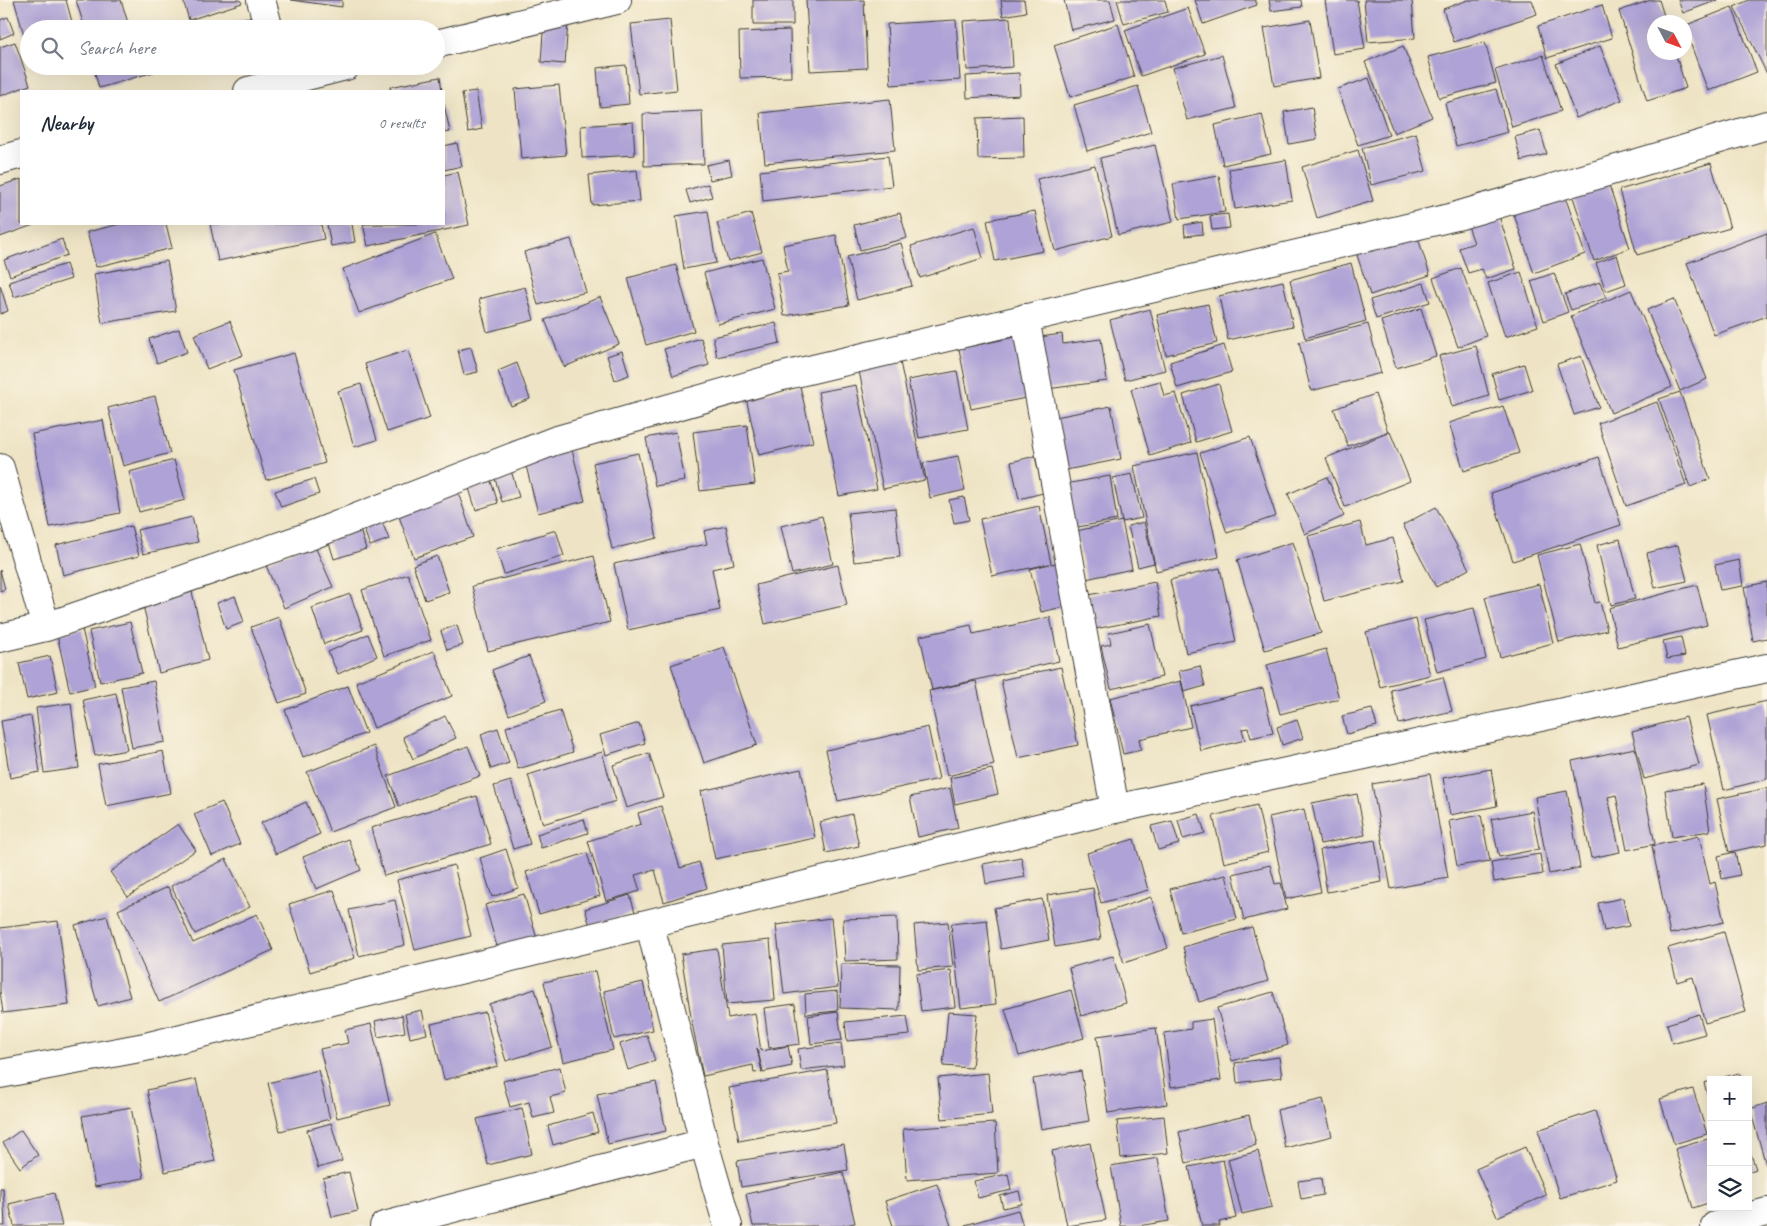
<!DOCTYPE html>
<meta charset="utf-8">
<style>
body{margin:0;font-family:Caveat,sans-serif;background:#f2f2f3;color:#1f2937}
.controls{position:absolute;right:15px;bottom:15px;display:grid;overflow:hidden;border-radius:0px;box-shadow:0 5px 20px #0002}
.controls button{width:45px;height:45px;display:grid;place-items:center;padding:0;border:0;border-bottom:1px solid #e0e1e3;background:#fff;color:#1f2937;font:25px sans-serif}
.compass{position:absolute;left:1647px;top:15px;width:45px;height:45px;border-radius:50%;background:#fff;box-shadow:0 5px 20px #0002;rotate:131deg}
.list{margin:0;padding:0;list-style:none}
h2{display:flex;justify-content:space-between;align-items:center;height:65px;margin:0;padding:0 20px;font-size:21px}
h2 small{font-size:16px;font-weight:400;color:#747a83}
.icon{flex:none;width:28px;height:28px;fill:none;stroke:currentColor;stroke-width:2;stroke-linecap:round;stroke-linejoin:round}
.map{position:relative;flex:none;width:1767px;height:1226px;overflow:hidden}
.search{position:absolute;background:#fff;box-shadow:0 5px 20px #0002;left:20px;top:20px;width:425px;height:55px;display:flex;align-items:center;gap:12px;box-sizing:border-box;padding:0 18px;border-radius:28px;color:#747a83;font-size:19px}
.panel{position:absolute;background:#fff;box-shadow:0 5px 20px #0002;left:20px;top:90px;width:425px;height:135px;border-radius:0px}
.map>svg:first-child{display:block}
.building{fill:#aea2d6}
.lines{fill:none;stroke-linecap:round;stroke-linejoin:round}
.minor-casing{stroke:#3c3a35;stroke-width:30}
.minor{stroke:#fff;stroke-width:28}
</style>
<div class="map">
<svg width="1767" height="1226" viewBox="0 0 1767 1226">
<rect width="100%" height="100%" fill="#fcf5e5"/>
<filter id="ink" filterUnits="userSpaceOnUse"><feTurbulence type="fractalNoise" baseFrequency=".02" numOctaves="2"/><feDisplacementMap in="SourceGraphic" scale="10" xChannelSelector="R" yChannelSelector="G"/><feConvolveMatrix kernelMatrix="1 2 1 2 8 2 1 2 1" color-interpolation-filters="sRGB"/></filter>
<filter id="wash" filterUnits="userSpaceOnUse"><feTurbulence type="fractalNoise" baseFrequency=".0096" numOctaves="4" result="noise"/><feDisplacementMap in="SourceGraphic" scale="20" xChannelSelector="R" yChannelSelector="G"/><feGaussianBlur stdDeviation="1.12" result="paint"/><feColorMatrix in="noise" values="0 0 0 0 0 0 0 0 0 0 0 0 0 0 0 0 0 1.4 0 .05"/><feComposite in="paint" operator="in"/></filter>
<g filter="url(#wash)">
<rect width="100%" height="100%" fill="#eee4c5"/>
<g id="blocks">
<!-- building -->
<path class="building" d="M14,0H66L74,29H29L28,49Z
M76,0H121L128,23L110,29H85Z
M183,0H240L242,3L189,20Z
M291,0H342V7Z
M753,0H793V25H753Z
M806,0H864L867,68L810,71Z
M1001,0H1024L1026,12L1003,16Z
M1064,0H1110L1115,19L1071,30Z
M1117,0H1165L1168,12L1124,24Z
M1195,0H1255L1257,5L1203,24Z
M1269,0H1301L1302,7L1271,11Z
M1325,0H1357L1365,49L1333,54Z
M1364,0H1412L1415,38L1368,42Z
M1468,0H1532L1537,14L1454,42L1443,9Z
M1651,0H1659L1666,22H1654V52H1675L1686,88L1647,101L1619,11Z
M1678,0H1718L1683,13Z
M1749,0H1767V74L1734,7Z
M1602,5L1612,38L1547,58L1538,26Z
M1732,7L1757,72L1708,91L1684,26Z
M1188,8L1205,54L1141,76L1125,30Z
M8,17L14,33L0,39V20Z
M250,17L253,29H230L228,22Z
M1010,18L1013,67L967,70L963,21Z
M544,19L568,21L565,64L541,62Z
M670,20L677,90L639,94L631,24Z
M956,20L960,80L891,85L887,24Z
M1310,20L1319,78L1274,86L1264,28Z
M1118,24L1134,77L1070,97L1054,45Z
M790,30L791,77L740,78L739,32Z
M15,42L30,85L0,96V47Z
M1485,42L1496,83L1439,98L1428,57Z
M1403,46L1432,117L1394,133L1365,62Z
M1600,46L1622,100L1576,118L1556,64Z
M1222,55L1236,108L1187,120L1173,68Z
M1543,55L1561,111L1512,127L1495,70Z
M626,65L629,104L600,107L597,68Z
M93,66H156L157,71L99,88Z
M1019,73L1020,95L967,98L966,76Z
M440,77L442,91H391L390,87Z
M1369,78L1389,135L1358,145L1338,89Z
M559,85L566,155L521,159L515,89Z
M1138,86L1151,132L1087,151L1074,105Z
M1496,89L1508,132L1456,146L1445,103Z
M476,91L482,129L468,132L462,93Z
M890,99L895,150L765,163L760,113Z
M444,104L450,132L444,133Z
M1312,107L1317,139L1289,144L1284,112Z
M702,111L704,164L644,166L643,114Z
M1262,114L1271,154L1223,165L1215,125Z
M1023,116L1024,158L978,159L977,118Z
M633,122L635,155L582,158L581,126Z
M1540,130L1547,154L1521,161L1515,137Z
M1416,133L1426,171L1371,185L1362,148Z
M457,143L462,166L444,170V146Z
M1155,145L1173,222L1118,235L1100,158Z
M1358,150L1373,201L1317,218L1302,167Z
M888,156L892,186L763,201L760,171Z
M729,160L732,175L710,180L706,165Z
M1286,160L1292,200L1235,209L1229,169Z
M1711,163L1730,228L1637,255L1619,190Z
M1095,165L1112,236L1055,251L1037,179Z
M637,170L640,201L592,205L589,175Z
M458,172L469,225L368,246L363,224H444V175Z
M1219,176L1225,212L1179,219L1173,184Z
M21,179V224H36L0,237V186Z
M1608,182L1630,248L1594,261L1572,194Z
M708,184L712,197L690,203L686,190Z
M1562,188L1585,254L1534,273L1511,206Z
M708,211L716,263L684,269L676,216Z
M1035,211L1043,251L995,261L987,220Z
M751,213L762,252L728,261L717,223Z
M900,213L907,238L860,250L854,225Z
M1228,214L1230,228L1212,230L1210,216Z
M1499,216L1516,269L1486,279L1482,269L1468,273L1459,248L1474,243L1468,226Z
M1202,222L1203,234L1185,236L1184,225Z
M120,224H166L172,248L96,267L87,232Z
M210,224H321L324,239L218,261Z
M327,224H352L355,242L331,246Z
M974,227L983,258L920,278L911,246Z
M1416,232L1430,275L1370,295L1356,252Z
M1767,233V316L1714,335L1687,263Z
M435,234L452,279L359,313L343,269Z
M836,235L849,305L784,316L777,273L788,271L783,245Z
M62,239L67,255L10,276L4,260Z
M571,239L586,292L538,305L524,252Z
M901,243L912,286L857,300L847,257Z
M1617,255L1626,284L1606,291L1596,263Z
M762,258L775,309L718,324L704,273Z
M167,261L176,311L102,323L94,274Z
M1351,263L1366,321L1305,338L1290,280Z
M66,264L71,279L14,297L9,282Z
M676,265L694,331L646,345L628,278Z
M1461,268L1486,336L1458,347L1433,278Z
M1521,272L1538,326L1505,337L1488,283Z
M1554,273L1568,312L1544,321L1531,281Z
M1283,281L1293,326L1228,340L1219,296Z
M1600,282L1606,298L1571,310L1565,294Z
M1424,283L1430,302L1376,319L1370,300Z
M0,285L8,311L0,314Z
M525,287L534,320L487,332L479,299Z
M1631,290L1672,387L1611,413L1571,316Z
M600,297L619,344L564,367L545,320Z
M1674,299L1707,379L1680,391L1647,310Z
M1208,304L1217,343L1166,355L1157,315Z
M1421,308L1436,356L1396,368L1381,321Z
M1150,309L1165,370L1125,380L1110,320Z
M230,321L243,355L207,369L194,335Z
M776,323L780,343L717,357L713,337Z
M1368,324L1381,373L1311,391L1299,342Z
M179,329L187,352L157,363L149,339Z
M1062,334L1063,344L1101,339L1107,381L1047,389L1040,337Z
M1019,336L1031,397L971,409L959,349Z
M701,338L709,365L673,376L664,349Z
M1224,345L1232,372L1177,388L1170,362Z
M1476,346L1489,396L1452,407L1439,356Z
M471,347L478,372L464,375L458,350Z
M408,350L430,418L387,432L365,364Z
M622,351L629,375L615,380L607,356Z
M294,353L325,463L266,480L234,370Z
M1581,356L1599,407L1574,415L1557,364Z
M900,362L925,480L883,489L859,371Z
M517,363L530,399L511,406L498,371Z
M1524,364L1532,390L1499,400L1492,374Z
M957,371L968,429L919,438L908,380Z
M1160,381L1164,396L1176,393L1191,443L1150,456L1131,389Z
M361,384L377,440L354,447L338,391Z
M1219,384L1232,431L1196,442L1183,395Z
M856,385L877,489L839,496L818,392Z
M800,386L813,442L759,455L746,398Z
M1680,392L1710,479L1690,487L1659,399Z
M1375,394L1388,432L1348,446L1334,409Z
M155,396L170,453L123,466L108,408Z
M1657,402L1686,485L1626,506L1598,423Z
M1111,406L1121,459L1066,470L1056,417Z
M1503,406L1519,453L1464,471L1449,423Z
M103,420L120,513L50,527L32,434Z
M747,425L755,484L700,491L693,432Z
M676,432L685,481L655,486L646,438Z
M1390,432L1410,481L1345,507L1326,458Z
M1250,437L1276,516L1227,533L1200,453Z
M572,450L585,501L538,513L525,462Z
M1197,452L1219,557L1156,571L1134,466Z
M638,453L657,538L612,549L593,463Z
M958,456L965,490L930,498L923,463Z
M1035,456L1043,493L1019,499L1011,462Z
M1599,457L1621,525L1513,561L1491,493Z
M174,460L185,500L139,512L129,472Z
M510,467L519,497L502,502L493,472Z
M488,472L498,503L476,510L466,479Z
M1132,474L1142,518L1122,522L1113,478Z
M1110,476L1117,520L1072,528L1065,484Z
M1327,477L1344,516L1305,534L1288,494Z
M314,479L319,494L281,507L275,491Z
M457,489L473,537L414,558L397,511Z
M964,497L969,520L954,523L949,500Z
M1039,506L1051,564L1056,563L1067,606L1041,612L1030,569L1049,564L992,576L980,519Z
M1436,507L1469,569L1436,587L1403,525Z
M895,508L900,557L854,562L848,513Z
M822,516L833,564L792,574L781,526Z
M192,517L198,542L143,554L137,530Z
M380,517L389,539L370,546L362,524Z
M1122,521L1132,569L1086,579L1076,531Z
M1144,522L1154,563L1138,567L1128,526Z
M1360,522L1366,545L1393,538L1404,581L1324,601L1308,536Z
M131,526L139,556L63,575L56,545Z
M359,526L366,549L334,559L327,536Z
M726,526L734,564L712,569L720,610L628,630L614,564L707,544L704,531Z
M556,530L564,556L504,574L496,549Z
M1620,539L1635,599L1611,605L1597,545Z
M313,542L333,587L284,608L265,563Z
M1293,542L1321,633L1265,650L1237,560Z
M1580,544L1595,603L1600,602L1607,630L1559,642L1537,555Z
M1678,545L1687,581L1655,588L1647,553Z
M437,556L449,592L425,600L413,565Z
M594,556L610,622L488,651L472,586Z
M1739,560L1743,586L1720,590L1715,565Z
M838,565L847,605L765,624L756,585Z
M1220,568L1236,642L1186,653L1170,580Z
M0,570L5,589L0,591Z
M408,574L431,640L384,656L362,590Z
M1155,582L1161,616L1095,629L1089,595Z
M1767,582V638L1753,641L1744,587Z
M1539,584L1553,643L1500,657L1485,597Z
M1697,585L1707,625L1618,647L1609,608Z
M192,592L208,660L159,673L143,605Z
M350,594L363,630L324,644L312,608Z
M235,596L244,622L226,629L217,603Z
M1474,608L1486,659L1437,672L1424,620Z
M279,617L306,694L279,703L251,627Z
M1050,617L1059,661L932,690L920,636L971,625L973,634Z
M1416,619L1430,675L1380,687L1366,632Z
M130,622L142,673L100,682L89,631Z
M1150,624L1162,677L1111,689L1101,646L1111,644L1109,633Z
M457,625L463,645L447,650L441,631Z
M82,629L95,686L70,692L57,635Z
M368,634L377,656L338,674L328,652Z
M1681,637L1685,656L1667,659L1663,641Z
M724,647L757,745L704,763L671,665Z
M1326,649L1339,699L1280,714L1267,665Z
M434,651L452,696L374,728L356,682Z
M50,656L58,692L27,699L19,663Z
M529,656L546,701L509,715L492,670Z
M1200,666L1205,686L1184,692L1179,671Z
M1061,667L1078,745L1018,758L1001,680Z
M1443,677L1452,711L1399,724L1391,690Z
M154,681L165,742L132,748L121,687Z
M976,681L994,765L947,776L929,691Z
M1181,681L1191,727L1139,739L1141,750L1123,754L1110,698Z
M348,686L366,733L303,757L285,710Z
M1263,688L1273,733L1251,738L1248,728L1242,729L1245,740L1201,751L1190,706Z
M116,693L127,750L95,756L83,700Z
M1767,701V779L1724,790L1707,715Z
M71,703L79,768L44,773L36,708Z
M1372,709L1377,726L1347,734L1342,716Z
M560,710L573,752L518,769L506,727Z
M31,716L40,772L10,778L1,721Z
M445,716L456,738L413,759L403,737Z
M1686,717L1699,765L1644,779L1632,732Z
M1297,720L1303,738L1282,745L1277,727Z
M639,723L645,743L606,755L600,735Z
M928,727L939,779L838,801L826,750Z
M498,728L509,763L491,769L481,734Z
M374,746L396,807L330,832L307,772Z
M468,746L480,776L399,806L388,776Z
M1635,748L1655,844L1627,850L1616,795L1608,797L1620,852L1591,858L1572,761Z
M163,751L171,793L106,806L98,764Z
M602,752L616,801L543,824L528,775Z
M649,753L663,797L626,808L613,765Z
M801,769L815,838L715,859L701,791Z
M992,769L998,794L955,804L950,778Z
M1491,769L1497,806L1450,815L1443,778Z
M1430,774L1448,878L1391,889L1372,784Z
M511,781L530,844L513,849L494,786Z
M1703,784L1710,831L1672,837L1665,790Z
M950,788L958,828L918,837L910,797Z
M1767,788V844L1729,852L1717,799Z
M1567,791L1580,868L1549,874L1535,797Z
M1357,794L1365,835L1320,844L1312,803Z
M477,796L491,844L384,876L371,828Z
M222,802L240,844L212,856L194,814Z
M306,802L320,834L276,854L261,823Z
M1257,805L1268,852L1224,863L1213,816Z
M661,806L680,868L699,862L707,888L664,902L655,870L635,875L640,891L606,901L588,841L641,824L638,813Z
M1304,809L1321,892L1286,899L1269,817Z
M1532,811L1539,849L1499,857L1491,819Z
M852,814L859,846L826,853L820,822Z
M1199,814L1205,833L1183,839L1178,820Z
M1481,815L1490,861L1457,866L1449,821Z
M584,819L588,833L541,848L537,834Z
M1172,821L1179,844L1158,850L1151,826Z
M178,824L196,850L128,897L110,872Z
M1699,836L1710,884L1715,882L1724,922L1670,934L1652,846Z
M348,839L361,870L316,889L303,857Z
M1134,839L1148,890L1101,903L1087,853Z
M1375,840L1382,882L1327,892L1320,850Z
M506,849L518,888L492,897L480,858Z
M1735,852L1740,875L1722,879L1718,856Z
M587,853L600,896L539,914L526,872Z
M1540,854L1543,874L1494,882L1491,862Z
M1021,857L1025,877L986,884L983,864Z
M226,859L250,907L195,934L171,886Z
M454,865L471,936L415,950L397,880Z
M1270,865L1275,884L1281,883L1287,909L1244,920L1233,874Z
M1226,875L1237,919L1181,933L1170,889Z
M168,887L193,943L257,914L273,950L159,1002L118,910Z
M1093,888L1101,939L1055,947L1047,895Z
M334,890L355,958L310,972L289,904Z
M524,894L537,939L498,950L485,905Z
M630,895L635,912L590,926L585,909Z
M1151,897L1168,948L1124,963L1107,912Z
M1623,898L1629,926L1604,931L1598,903Z
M1042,899L1049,940L1001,949L994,908Z
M395,900L405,945L359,956L349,910Z
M107,916L130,997L98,1006L75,925Z
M897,917L898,959L845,961L843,919Z
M831,918L838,987L784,994L776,925Z
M987,920L996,1004L961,1008L951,924Z
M58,921L69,1005L3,1013L0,991V928Z
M948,922L953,967L918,970L914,925Z
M1252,927L1268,981L1199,1002L1183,947Z
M1724,932L1746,1012L1705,1023L1693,977L1677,982L1668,948Z
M770,940L775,1000L727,1004L722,945Z
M717,949L728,1018L755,1013L761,1051L788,1046L792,1066L763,1072L757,1048L762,1072L754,1073L753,1065L703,1076L692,1023L681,954Z
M1113,956L1126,1003L1081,1016L1069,968Z
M841,964L900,965L899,1010L840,1008Z
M951,970L955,1007L921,1011L916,974Z
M595,971L613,1050L563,1062L544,982Z
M643,982L653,1030L614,1039L604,991Z
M535,989L552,1047L506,1061L489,1004Z
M1071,990L1084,1038L1019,1056L1005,1009Z
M837,991L838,1011L806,1014L805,994Z
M1273,992L1288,1045L1232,1061L1217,1008Z
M795,1004L800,1044L769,1048L764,1008Z
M422,1010L427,1034L410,1038L405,1014Z
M485,1012L498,1066L444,1080L431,1024Z
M838,1012L842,1040L811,1044L808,1016Z
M948,1012L977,1014L972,1068L943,1066Z
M1699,1014L1705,1034L1672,1043L1667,1024Z
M402,1015L405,1032L378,1037L375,1021Z
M907,1016L910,1035L847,1041L845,1022Z
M1212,1019L1221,1080L1171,1087L1164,1033L1191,1029V1022Z
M371,1024L390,1105L337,1118L320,1049L348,1043L345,1030Z
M1156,1028L1167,1104L1108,1113L1097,1036Z
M647,1035L655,1061L628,1070L620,1044Z
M841,1043L844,1065L801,1070L798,1049Z
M1279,1057L1282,1077L1237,1083L1235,1063Z
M560,1067L566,1093L550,1097L554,1113L533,1118L529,1102L510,1107L503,1081Z
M318,1070L330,1119L280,1131L268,1083Z
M827,1070L836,1123L739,1141L729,1088Z
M1081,1071L1089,1121L1041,1129L1033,1079Z
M988,1073L992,1114L942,1119L938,1078Z
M1739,1073L1741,1080H1717V1079Z
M196,1079L215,1161L165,1172L147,1090Z
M1711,1081V1104H1710L1704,1083Z
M656,1082L666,1131L608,1144L597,1094Z
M1693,1089L1707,1134L1674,1144L1660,1099Z
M1323,1099L1332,1136L1285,1148L1277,1110Z
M1767,1103V1165H1766L1750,1109Z
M131,1107L144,1178L95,1187L82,1116Z
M522,1108L532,1154L488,1165L477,1119Z
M1595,1111L1617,1180L1560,1198L1538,1130Z
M593,1113L598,1132L553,1145L548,1126Z
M1249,1115L1256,1145L1186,1163L1179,1132Z
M1164,1116L1168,1153L1121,1158L1117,1121Z
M331,1123L342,1161L318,1168L307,1130Z
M995,1123L998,1173L907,1180L903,1129Z
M21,1130L38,1155L20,1168L3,1143Z
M1711,1138V1202L1693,1208L1675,1149Z
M1090,1143L1106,1220L1067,1226L1052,1151Z
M844,1144L848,1170L741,1187L737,1161Z
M1748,1146L1756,1169L1748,1172Z
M1525,1147L1546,1195L1497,1217L1476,1169Z
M1258,1151L1272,1207L1242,1214L1228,1159Z
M1158,1158L1169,1221L1138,1226H1121L1111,1166Z
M1223,1160L1236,1218L1219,1222L1220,1226H1202L1189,1167Z
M349,1172L358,1211L332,1217L323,1178Z
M843,1172L855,1223L841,1226H753L746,1194Z
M1008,1174L1011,1190L978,1198L974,1181Z
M1321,1178L1323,1195L1301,1199L1298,1181Z
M937,1184L951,1226H893L885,1201Z
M0,1188H3L5,1226H0Z
M1019,1191L1022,1204L1003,1208L1000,1196Z
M54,1193L62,1226H14L9,1204Z
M1018,1210L1023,1226H965V1225Z"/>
</g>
</g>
<g filter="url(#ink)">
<use href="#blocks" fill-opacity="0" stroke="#3c3a35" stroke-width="1"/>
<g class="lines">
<defs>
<path id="minor" d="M261,0L269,29
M436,44L617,0
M248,91L346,66
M0,160L21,154
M1025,318L1115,809
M0,468L46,627
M0,638L46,627L312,535L554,441L779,377L1457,216L1767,125
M650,925L704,1143L728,1226
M0,1074L145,1047L1115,809L1767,668
M384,1226L704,1143
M1715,1226L1767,1212"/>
</defs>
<!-- minor casing -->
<use href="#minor" class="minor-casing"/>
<!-- minor -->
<use href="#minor" class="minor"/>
</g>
</g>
</svg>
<div class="controls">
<button>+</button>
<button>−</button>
<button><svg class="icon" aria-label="layers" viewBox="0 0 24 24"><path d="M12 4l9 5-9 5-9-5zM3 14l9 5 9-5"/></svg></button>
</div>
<svg class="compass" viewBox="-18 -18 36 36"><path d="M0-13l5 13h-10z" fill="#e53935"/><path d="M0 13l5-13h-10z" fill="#747a83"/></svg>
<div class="search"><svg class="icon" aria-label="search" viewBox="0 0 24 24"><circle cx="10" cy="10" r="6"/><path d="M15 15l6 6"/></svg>Search here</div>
<section class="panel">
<h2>Nearby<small>0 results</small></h2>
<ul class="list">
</ul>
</section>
</div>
